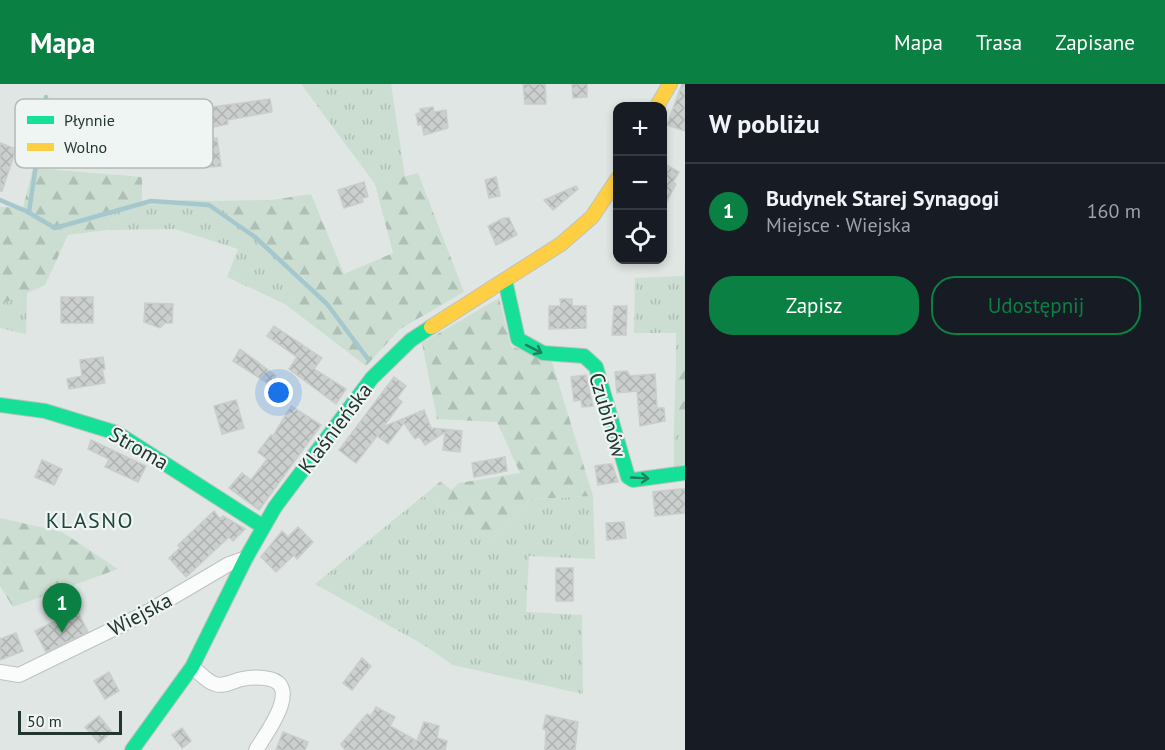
<!DOCTYPE html>
<html lang="pl">
<meta charset="utf-8">
<style>
body{margin:0;font-family:"PT Sans",sans-serif;background:#20242c;color:#f1f3f6}
.controls{position:absolute;right:18px;top:18px;display:grid;overflow:hidden;border-radius:12px;box-shadow:0 3px 9px #0003}
.controls button{width:54px;height:54px;display:grid;place-items:center;padding:0;border:0;border-bottom:2px solid #363941;background:#171b24;color:#f1f3f6;font:30px sans-serif}
.scale{position:absolute;left:18px;bottom:15px;width:104px;box-sizing:border-box;padding-left:6px;border:3px solid #223531;border-top:0;font-size:16px;line-height:21px;white-space:nowrap;color:#223531;-webkit-text-stroke:4px #eef5f2;paint-order:stroke}
.you{position:absolute;left:279px;top:309px;width:21px;height:21px;margin:-15px;border:4px solid #fff;border-radius:50%;background:#1a73e8;box-shadow:0 0 0 9px #1a73e833}
.badge{display:grid;place-items:center;width:39px;height:39px;border-radius:50%;background:#0b8043;color:#fff;font-size:20px;font-weight:700}
.pin{position:absolute;translate:-50% -50px;filter:drop-shadow(0 2px 3px #0008)}
.pin::after{content:'';position:absolute;top:32px;width:21px;height:18px;background:inherit;clip-path:polygon(0 0,100% 0,50% 100%)}
.list{margin:0;padding:0;list-style:none}
h2{display:flex;justify-content:space-between;align-items:center;height:78px;margin:0;padding:0 24px;font-size:26px}
h2 small{font-size:20px;font-weight:400;color:#9ea1a6}
.list li{display:grid;grid-template-columns:39px 1fr auto;gap:18px;align-items:center;box-sizing:border-box;height:96px;padding:0 24px;border-top:2px solid #363941}
.list b{display:block;font-size:22px;white-space:nowrap}
.list p{margin:0;font-size:20px;white-space:nowrap;color:#9ea1a6}
.list em{font-size:20px;font-style:normal;color:#9ea1a6}
.actions{display:flex;gap:12px;padding:18px 24px}
.actions a{flex:1;padding:14px 0;border:2px solid #0b8043;border-radius:24px;text-align:center;font-size:21px;color:#0b8043}
.actions .main{background:#0b8043;color:#fff}
.icon{flex:none;width:33px;height:33px;fill:none;stroke:currentColor;stroke-width:2;stroke-linecap:round;stroke-linejoin:round}
.map{position:relative;flex:none;width:685px;height:666px;overflow:hidden}
header{display:flex;align-items:center;gap:36px;box-sizing:border-box;height:84px;padding:0 30px;background:#0b8043;color:#fff}
header strong{font-size:28px}
nav{display:flex;gap:33px;margin-inline-start:auto;font-size:21px}
main{display:flex}
aside{flex:1;background:#171b24}
.map>svg:first-child{display:block}
.grass{fill:url(#grass-tufts)}
.forest{fill:url(#forest-firs)}
.lines{fill:none;stroke-linecap:round;stroke-linejoin:round}
.stream{stroke:#a5c8cf;stroke-width:4.5}
.building{fill:url(#building-cross-hatch);stroke:#c9cecc;stroke-width:1.5}
.street-casing{stroke:#bdc3c0;stroke-width:16}
.fast-casing{stroke:#bdc3c1;stroke-width:16}
.slow-casing{stroke:#bdc3c1;stroke-width:16}
.street{stroke:#fafbfb;stroke-width:14}
.fast{stroke:#16e098;stroke-width:14}
.slow{stroke:#ffcf43;stroke-width:14}
.oneway{stroke:#1d825f}
.labels{text-anchor:middle;dominant-baseline:central;stroke-width:4.5;stroke-linejoin:round;paint-order:stroke}
.street-label{font-size:21px;fill:#223531;stroke:#eef5f2}
.neighbourhood-label{font-size:22px;letter-spacing:1.5px;fill:#20443d;stroke:#eef5f2}
.key{fill:#eef5f2;stroke:#b1bbb8;stroke-width:1.5}
.key-label{font-size:16px;fill:#223531}
</style>
<header>
<strong>Mapa</strong>
<nav><a>Mapa</a><a>Trasa</a><a>Zapisane</a></nav>
</header>
<main>
<div class="map">
<svg width="685" height="666" viewBox="0 0 685 666">
<defs>
<pattern id="grass-tufts" width="24" height="20" patternUnits="userSpaceOnUse" patternTransform="scale(1.5)"><rect width="24" height="20" fill="#cbded1"/><path d="M3 7l-1-3M5 7V3M7 7l1-3M15 17l-1-3M17 17v-4M19 17l1-3" fill="none" stroke="#aebfb4"/></pattern>
<pattern id="forest-firs" width="22" height="20" patternUnits="userSpaceOnUse" patternTransform="scale(1.5)"><rect width="22" height="20" fill="#cbded1"/><path d="M5 1l3.5 6h-7zM16 11l3.5 6h-7z" fill="#aebfb4"/></pattern>
<pattern id="building-cross-hatch" width="8" height="8" patternUnits="userSpaceOnUse" patternTransform="scale(1.5)"><rect width="8" height="8" fill="#cbcfce"/><path d="M0 0l8 8M0 8l8-8" fill="none" stroke="#aeb2b1"/></pattern>
</defs>
<rect width="100%" height="100%" fill="#e0e6e3"/>
<!-- grass -->
<path class="grass" d="M301,0H391L405,93L375,100Z
M184,116L213,117L307,198L285,220L227,193L238,165L175,145L107,146L116,125Z
M685,175V284H676V249H634L635,194L684,192Z
M27,209L26,250L0,244V221Z
M674,339L685,340V381L674,382Z
M423,412L492,455L531,415L593,412L595,475L529,472L526,528L582,531L583,610L453,581L424,561L315,500Z"/>
<!-- forest -->
<path class="forest" d="M33,84L142,93V122L116,125L107,146L68,151L45,201L0,221V123L23,124Z
M418,89L464,208L400,245L366,282L285,220L307,197L213,117L272,116L311,110L344,190L393,169L375,100Z
M499,214L511,262L552,278L593,412L531,415L492,455L423,412L441,397L451,406L459,399L520,389L497,338L437,335L422,259Z
M676,284H685V340L674,339Z
M0,434L62,448L118,485L13,523L0,502Z"/>
<g class="lines">
<!-- stream -->
<path class="stream" d="M0,116L26,127L55,144L151,117L209,121L255,153L327,220L368,275
M29,128L46,13"/>
</g>
<!-- building -->
<path class="building" d="M523,0H545L546,20H525Z
M572,0H587V13L573,14Z
M682,0H685V47L667,41Z
M270,15L272,28L227,36L228,40L209,44L205,24Z
M433,23L434,28L446,26L448,44L424,51L422,40L418,41L416,30L420,29V25Z
M217,54L221,82L210,83L207,56Z
M0,59L16,65L2,107H0Z
M663,79L679,88L673,98L676,100L663,125Z
M496,93L500,112L489,114L485,96Z
M364,98L368,113L362,114L363,118L344,124L338,106Z
M576,102L578,105L553,126L544,116Z
M504,134H509L517,151L496,161L488,142Z
M61,213H93V239H61Z
M560,215H572V222H586V244L549,245V222H561Z
M145,219L173,220L172,239H165L160,244L144,238Z
M614,222H627L626,251H612Z
M274,242L322,274L314,285L346,305L336,320L289,285L297,273L267,252Z
M240,265L276,292L270,301L233,277Z
M103,273L105,285H102L105,299L69,305L67,295L82,292L80,276Z
M627,287L630,292L655,290L657,324H664L665,337L640,342L637,307L617,309L615,288Z
M586,291L593,322L582,323L581,316L574,317L571,293Z
M394,293L406,302L397,314L402,318L383,343L424,326L431,344L462,347L460,368L443,366L445,348L425,361L419,352L415,355L404,339L388,360L377,352L356,379L339,366Z
M236,316L244,344L222,350L214,322Z
M291,322L321,341L259,426L229,404L242,389L251,396L267,375L258,368L271,351L273,352Z
M91,356L146,382L138,398L105,383L109,375L88,365Z
M505,373L507,387L474,393L472,379Z
M42,376L62,385L54,401L35,393Z
M608,380H612L618,398L598,401L595,382Z
M679,405H685V429L655,432L653,408Z
M214,427L220,435L223,432L245,445L233,457L229,453L186,493L169,474L180,464L178,461Z
M624,438L626,454L607,456L606,439Z
M298,443L313,458L297,475L294,471L276,488L261,473L282,447L288,453Z
M556,484H573V517H556Z
M77,526L88,548L46,568L35,547Z
M16,549L23,567L0,576V555Z
M362,574L371,582L352,606L343,599Z
M109,588L119,607L105,615L94,597Z
M376,623L395,633L390,642L417,657L424,638L439,642L437,654L447,657L445,666H345L341,660L367,630L371,632Z
M546,631L578,638L575,666H545L546,646L543,645Z
M99,632L112,648L99,659L85,643Z
M182,644L191,657L182,664L172,651Z
M283,648L308,658L305,666H276Z"/>
<g class="lines">
<defs>
<path id="street" d="M192,583C199,588 207,598 215,600C224,603 233,597 242,595C252,593 260,593 270,595C302,603 265,651 256,666
M0,588L19,591L144,530L229,480L246,474"/>
<path id="fast" d="M505,196L518,255L543,269L584,272L596,283L628,393L633,396L685,389
M0,321L45,327L117,349L262,442
M132,666L192,583L246,474L275,423L372,294L411,256L431,243"/>
<path id="slow" d="M657,22L670,0
M431,243L561,160L592,133L618,94"/>
</defs>
<!-- street casing -->
<use href="#street" class="street-casing"/>
<!-- fast casing -->
<use href="#fast" class="fast-casing"/>
<!-- slow casing -->
<use href="#slow" class="slow-casing"/>
<!-- street -->
<use href="#street" class="street"/>
<!-- fast -->
<use href="#fast" class="fast"/>
<!-- slow -->
<use href="#slow" class="slow"/>
</g>
<!-- one-way arrows -->
<defs><path id="oneway-shaft" d="M-6 0H5M1.5-3L5.5 0L1.5 3" fill="none" stroke-width="1.6" stroke-linecap="round" stroke-linejoin="round" transform="scale(1.5)"/></defs>
<g class="oneway">
<use href="#oneway-shaft" transform="translate(534 265) rotate(27)"/>
<use href="#oneway-shaft" transform="translate(640 394) rotate(3)"/>
</g>
<g class="labels">
<!-- street labels -->
<g class="street-label">
<text transform="translate(608 331) rotate(74)">Czubinów</text>
<text transform="translate(335 344) rotate(-53)">Klaśnieńska</text>
<text transform="translate(139 364) rotate(30)">Stroma</text>
<text transform="translate(140 530) rotate(-28)">Wiejska</text>
</g>
<!-- neighbourhood labels -->
<g class="neighbourhood-label">
<text x="90" y="436">KLASNO</text>
</g>
</g>
<!-- legend -->
<rect x="15" y="15" width="198" height="69" rx="9" class="key"/>
<rect x="27" y="32" width="27" height="8" fill="#16e098"/>
<rect x="27" y="59" width="27" height="8" fill="#ffcf43"/>
<g class="key-label">
<text x="64" y="42">Płynnie</text>
<text x="64" y="69">Wolno</text>
</g>
</svg>
<div class="controls">
<button>+</button>
<button>−</button>
<button><svg class="icon" aria-label="locate" viewBox="0 0 24 24"><circle cx="12" cy="12" r="6"/><path d="M12 2v4M12 18v4M2 12h4M18 12h4"/></svg></button>
</div>
<div class="scale">50 m</div>
<div class="you"></div>
<div class="pin badge" style="left:62px;top:549px">1</div>
</div>
<aside>
<h2>W pobliżu<small></small></h2>
<ul class="list">
<li><span class="badge">1</span><div><b>Budynek Starej Synagogi</b><p>Miejsce · Wiejska</p></div><em>160 m</em></li>
</ul>
<div class="actions"><a class="main">Zapisz</a><a>Udostępnij</a></div>
</aside>
</main>
